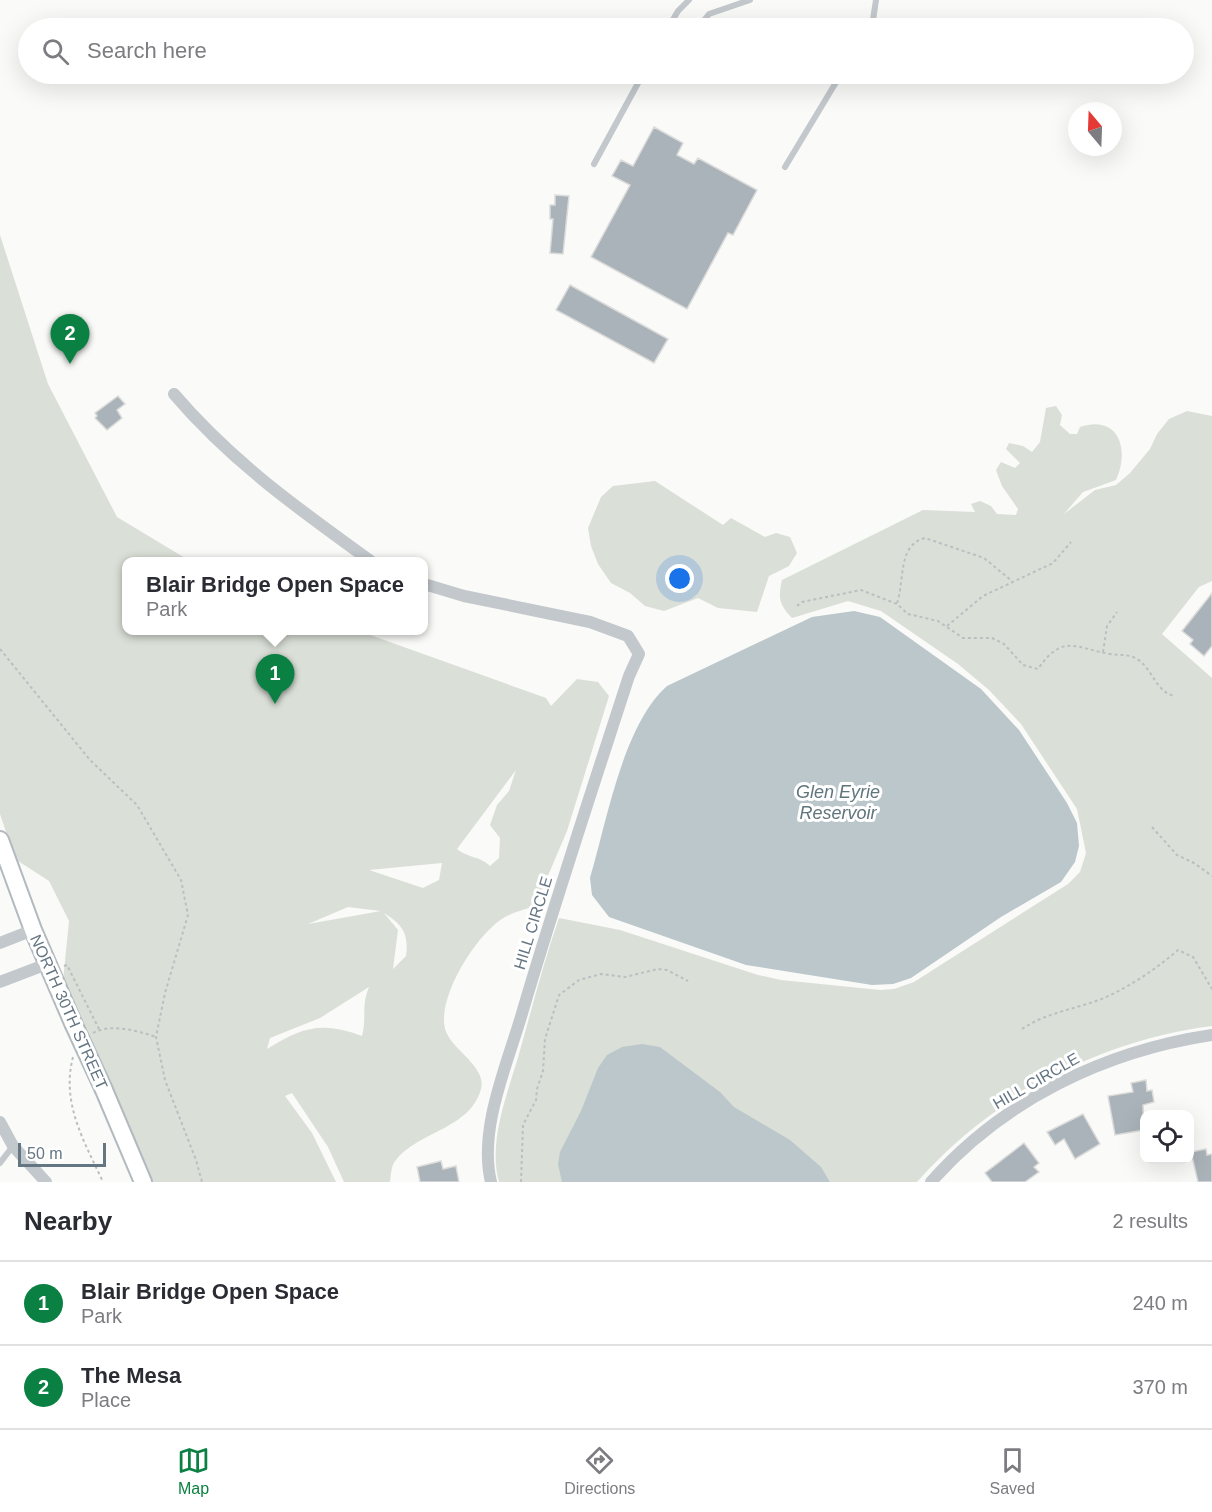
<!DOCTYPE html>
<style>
body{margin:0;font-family:Helvetica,sans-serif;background:#f2f2f3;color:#2b2b33}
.controls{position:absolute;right:18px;bottom:18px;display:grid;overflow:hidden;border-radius:12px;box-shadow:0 6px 24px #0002}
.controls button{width:54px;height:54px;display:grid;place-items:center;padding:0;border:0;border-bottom:2px solid #e1e1e2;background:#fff;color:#2b2b33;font:30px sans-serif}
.compass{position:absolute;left:1068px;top:102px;width:54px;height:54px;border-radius:50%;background:#fff;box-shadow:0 6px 24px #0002;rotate:341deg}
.scale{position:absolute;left:18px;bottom:15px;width:88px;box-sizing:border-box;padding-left:6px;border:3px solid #657683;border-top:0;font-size:16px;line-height:21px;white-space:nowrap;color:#657683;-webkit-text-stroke:4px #fff;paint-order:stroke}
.you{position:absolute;left:680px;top:579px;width:21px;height:21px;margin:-15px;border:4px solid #fff;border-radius:50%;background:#1a73e8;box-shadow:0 0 0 9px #1a73e833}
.badge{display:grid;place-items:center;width:39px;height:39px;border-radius:50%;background:#0b8043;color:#fff;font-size:20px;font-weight:700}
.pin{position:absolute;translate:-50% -50px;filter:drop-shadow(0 2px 3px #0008)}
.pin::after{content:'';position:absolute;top:32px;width:21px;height:18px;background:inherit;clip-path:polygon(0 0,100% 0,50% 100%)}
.popup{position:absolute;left:122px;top:557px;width:306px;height:78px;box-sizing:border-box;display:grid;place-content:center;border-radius:12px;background:#fff;filter:drop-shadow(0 2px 4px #0005);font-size:20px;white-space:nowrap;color:#7c7c81}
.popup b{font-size:22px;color:#2b2b33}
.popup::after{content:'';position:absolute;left:50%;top:100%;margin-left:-12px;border:12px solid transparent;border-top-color:#fff}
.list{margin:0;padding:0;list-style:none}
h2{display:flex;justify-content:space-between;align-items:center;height:78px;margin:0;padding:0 24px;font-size:26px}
h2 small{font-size:20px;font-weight:400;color:#7c7c81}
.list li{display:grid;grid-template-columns:39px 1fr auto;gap:18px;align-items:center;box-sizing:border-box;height:84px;padding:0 24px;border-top:2px solid #e1e1e2}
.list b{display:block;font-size:22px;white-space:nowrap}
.list p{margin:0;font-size:20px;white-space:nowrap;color:#7c7c81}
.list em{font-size:20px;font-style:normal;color:#7c7c81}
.icon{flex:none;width:33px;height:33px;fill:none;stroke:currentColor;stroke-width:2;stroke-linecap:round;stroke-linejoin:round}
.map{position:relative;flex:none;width:1212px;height:1182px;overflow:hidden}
.search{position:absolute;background:#fff;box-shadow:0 6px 24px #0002;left:18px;right:18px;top:18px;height:66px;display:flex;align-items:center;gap:15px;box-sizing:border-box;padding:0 21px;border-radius:33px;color:#7c7c81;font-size:22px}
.sheet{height:246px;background:#fff}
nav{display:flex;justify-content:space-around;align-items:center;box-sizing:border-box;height:84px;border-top:2px solid #e1e1e2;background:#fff;font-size:16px;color:#7c7c81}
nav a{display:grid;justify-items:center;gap:3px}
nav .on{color:#0b8043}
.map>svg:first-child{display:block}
.green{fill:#dadfd7;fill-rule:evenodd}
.water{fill:#bbc7cb}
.building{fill:#aab3b9;stroke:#dcdcda;stroke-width:1.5}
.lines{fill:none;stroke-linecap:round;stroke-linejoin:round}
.secondary-casing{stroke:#b3babf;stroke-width:20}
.path{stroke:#bbbfc2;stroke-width:2;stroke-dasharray:3 3;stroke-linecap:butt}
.service{stroke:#c3c8cc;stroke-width:6}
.minor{stroke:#c3c8cc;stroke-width:12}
.secondary{stroke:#fff;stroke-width:16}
.secondary-bridge-casing{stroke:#b3babf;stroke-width:20;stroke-linecap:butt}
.secondary-bridge{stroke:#fff;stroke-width:16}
.labels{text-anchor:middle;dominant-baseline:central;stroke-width:6;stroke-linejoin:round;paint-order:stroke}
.street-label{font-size:16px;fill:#657683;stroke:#fff}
.water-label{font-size:18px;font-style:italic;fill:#60757c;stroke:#fff}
</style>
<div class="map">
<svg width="1212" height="1182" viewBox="0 0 1212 1182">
<rect width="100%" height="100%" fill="#fafaf8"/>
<!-- green -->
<path class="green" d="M0,235L48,384L117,517L190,561L127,562V630L359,631L546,698L551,706L577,679L598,682L609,696L567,831L535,906C526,909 514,912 505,917C477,933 437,996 445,1029C451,1050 487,1066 481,1089C470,1129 419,1131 396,1160C391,1165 391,1175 390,1182H344L328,1147L292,1093L285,1096L312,1133L336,1182H151L109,1094L63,981L69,921L49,881L15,859L0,814ZM516,770L509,791L497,805L490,825L500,838L499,858L490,866C480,856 468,858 457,849ZM442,863L439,880L423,888L369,870ZM348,907L381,911L308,924ZM384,913C403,925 409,934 406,956L393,969L398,930ZM369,987C361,1006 367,1017 362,1036C322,1021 302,1027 267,1049L270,1038L320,1018Z
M1056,406L1062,415L1060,425L1070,434H1077L1080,427C1119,414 1130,450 1116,480L1083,492L1064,514L1095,490L1116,485L1130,473L1150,449L1157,434L1169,419L1187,411L1212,416V581L1199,587L1162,634L1212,678V1026C1100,1040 992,1097 917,1182H499C487,1139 510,1088 521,1047C533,1004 544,961 559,918L620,930L758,975L781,980L880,990L894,989L914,982L1068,884L1080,872L1086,853L1077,809L1021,724L989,690L958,664L881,611L848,601L792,618C779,604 778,599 782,580L923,510L975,512L971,504L980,501L991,506L997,514L1016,515L1018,509L1002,486L996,470L1001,462L1015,468L1020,463L1006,449L1009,443L1023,446L1032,452L1040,442L1046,408Z
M655,481L723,525L731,518L765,537L776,533L790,537L797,553L789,566L769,576L757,612L718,608L698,598L664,611L645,606L630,593L611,583L598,564L591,546L588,528L601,497L613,486Z"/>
<!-- water -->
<path class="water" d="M854,611L880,617L981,689L1019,730L1067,803L1077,823L1079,846L1075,862L1061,882L1001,917L911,978L893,984L872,985L746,965L609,917L592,895L590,878C607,821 623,725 667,686L812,617Z
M642,1044L660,1047L720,1092L734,1107L790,1140L821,1167L830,1182H562L558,1164L560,1152L581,1111L598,1068L607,1055L622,1047Z"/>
<!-- building -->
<path class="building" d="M654,127L683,143L677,155L694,164L698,158L757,190L733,235L728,233L687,309L591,257L630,185L612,176L621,160L633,166Z
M555,195L569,196L563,254L550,253L553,219H550V205H555Z
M570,285L668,339L654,363L556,310Z
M118,396L125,404L117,410L122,418L107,430L95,418L97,416L95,413Z
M1212,593V646L1204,656L1190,644L1193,640L1182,631Z
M1146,1080L1147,1091L1152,1090L1154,1102L1143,1105L1144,1130L1115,1135L1108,1096L1133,1092L1131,1083Z
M1083,1114L1100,1144L1075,1159L1064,1139L1055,1145L1047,1132Z
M1024,1143L1039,1163L1034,1167L1039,1172L1025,1182H992L985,1173Z
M1206,1149L1207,1155L1212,1154V1182H1198L1191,1152Z
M441,1161L443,1169L456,1166L459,1182H420L417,1167Z"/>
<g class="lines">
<defs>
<path id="secondary" d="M0,840L33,930L73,1023
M104,1090L143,1182"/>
</defs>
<!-- secondary casing -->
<use href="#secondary" class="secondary-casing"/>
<!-- path -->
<path class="path" d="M897,603C905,581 897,545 925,538L984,558L1013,582
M797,606L802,602L861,590L897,604L908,614L938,621L963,638H992L1004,644L1023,665L1038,669C1063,633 1075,648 1110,654C1122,656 1129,653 1140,661C1154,673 1156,691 1174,696
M947,626L983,596L1053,563L1071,542
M0,649L90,760L137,805L181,880L188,915L165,993L156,1037L165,1080L196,1160L202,1182
M1103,652L1107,626L1117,612
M1152,827L1177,855L1194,863L1212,876
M64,966L67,965L99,1029
M1022,1029C1047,1012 1077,1009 1104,998C1131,986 1156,969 1178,950L1193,957L1212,989
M93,1033C110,1023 139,1031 156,1037
M73,1057C61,1103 84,1141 103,1182
M521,1182L523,1125L536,1100L537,1089L543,1071L545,1039L559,995L579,980L601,974L625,977L658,969L667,970L688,981"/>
<!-- service -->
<path class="service" d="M668,28L678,11L689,0
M698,28L709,14L750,0
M867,28L873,20L876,0
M594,164L643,74
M785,167L841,74
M0,1163L13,1146"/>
<!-- minor -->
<path class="minor" d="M174,394C232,462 300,510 372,562
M424,584L464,596L590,622L628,636L639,654L629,676C593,787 556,898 523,1010C508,1063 478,1128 491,1182
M0,943L33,930
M0,982L47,964
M0,1122L13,1146L46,1182
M931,1182C1003,1100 1105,1051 1212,1035"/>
<!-- secondary -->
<use href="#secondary" class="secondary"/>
<defs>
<path id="secondary-bridge" d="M73,1023L104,1090"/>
</defs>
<!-- secondary-bridge casing -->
<use href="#secondary-bridge" class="secondary-bridge-casing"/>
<!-- secondary-bridge -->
<use href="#secondary-bridge" class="secondary-bridge"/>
</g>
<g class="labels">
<!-- street labels -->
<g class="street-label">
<text transform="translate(533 923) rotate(-73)">HILL CIRCLE</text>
<text transform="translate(69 1012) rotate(66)">NORTH 30TH STREET</text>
<text transform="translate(1036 1081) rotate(-30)">HILL CIRCLE</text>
</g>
<!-- water labels -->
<g class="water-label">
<text x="838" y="792">Glen Eyrie<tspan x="838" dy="21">Reservoir</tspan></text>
</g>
</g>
</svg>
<div class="controls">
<button><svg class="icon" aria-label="locate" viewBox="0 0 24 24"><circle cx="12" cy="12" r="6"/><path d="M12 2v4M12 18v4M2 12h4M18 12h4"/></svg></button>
</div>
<svg class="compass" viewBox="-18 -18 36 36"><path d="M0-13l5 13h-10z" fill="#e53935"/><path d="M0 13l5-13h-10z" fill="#7c7c81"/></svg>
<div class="scale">50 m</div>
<div class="you"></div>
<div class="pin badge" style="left:275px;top:704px">1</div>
<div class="popup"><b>Blair Bridge Open Space</b>Park</div>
<div class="pin badge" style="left:70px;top:364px">2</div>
<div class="search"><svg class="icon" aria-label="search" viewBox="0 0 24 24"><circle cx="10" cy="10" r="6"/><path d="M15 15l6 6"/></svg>Search here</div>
</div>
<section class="sheet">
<h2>Nearby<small>2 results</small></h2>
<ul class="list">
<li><span class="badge">1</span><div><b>Blair Bridge Open Space</b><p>Park</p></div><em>240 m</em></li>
<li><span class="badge">2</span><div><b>The Mesa</b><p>Place</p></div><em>370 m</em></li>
</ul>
</section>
<nav>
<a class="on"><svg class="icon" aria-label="map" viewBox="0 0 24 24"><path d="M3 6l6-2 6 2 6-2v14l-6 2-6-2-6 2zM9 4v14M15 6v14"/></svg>Map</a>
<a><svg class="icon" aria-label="directions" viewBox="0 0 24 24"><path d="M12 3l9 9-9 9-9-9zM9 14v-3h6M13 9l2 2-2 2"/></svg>Directions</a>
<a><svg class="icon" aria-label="saved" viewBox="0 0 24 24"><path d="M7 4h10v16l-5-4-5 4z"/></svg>Saved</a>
</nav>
